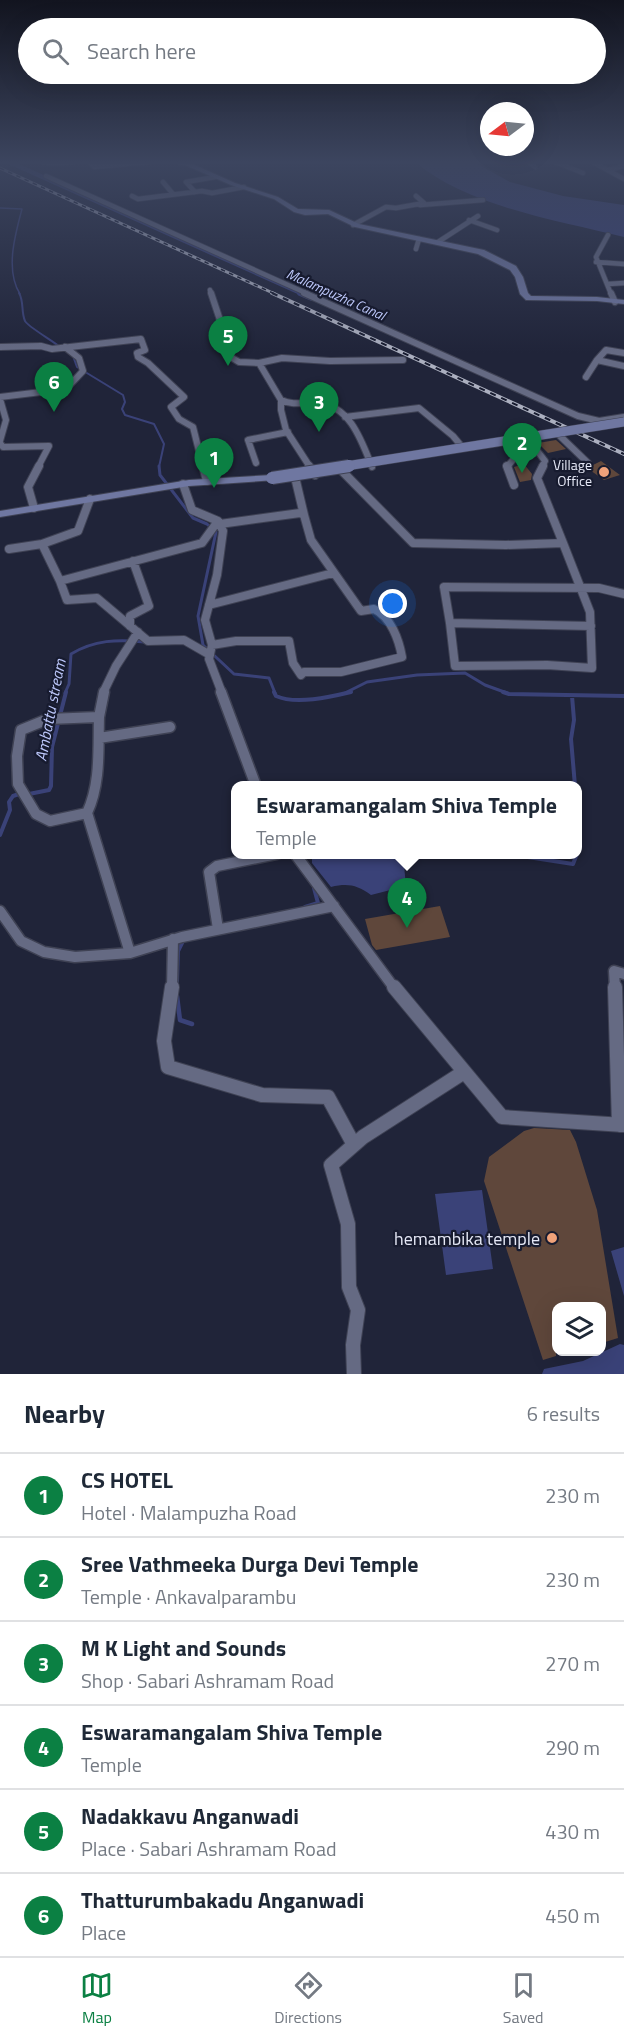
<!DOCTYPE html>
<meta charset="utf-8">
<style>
body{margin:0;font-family:"Titillium Web",sans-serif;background:#f2f2f3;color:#1f2937}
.controls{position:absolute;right:18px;bottom:18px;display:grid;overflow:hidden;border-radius:12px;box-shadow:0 6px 24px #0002}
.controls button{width:54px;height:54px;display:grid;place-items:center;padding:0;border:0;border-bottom:2px solid #e0e1e3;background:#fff;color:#1f2937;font:30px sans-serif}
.compass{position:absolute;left:480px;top:102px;width:54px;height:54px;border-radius:50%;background:#fff;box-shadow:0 6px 24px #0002;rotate:254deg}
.you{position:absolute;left:393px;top:604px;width:21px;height:21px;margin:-15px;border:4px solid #fff;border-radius:50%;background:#1a73e8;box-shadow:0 0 0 9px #1a73e833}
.badge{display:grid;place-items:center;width:39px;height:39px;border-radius:50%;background:#0b8043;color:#fff;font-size:20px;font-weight:700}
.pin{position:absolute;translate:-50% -50px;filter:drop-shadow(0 2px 3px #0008)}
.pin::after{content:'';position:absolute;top:32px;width:21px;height:18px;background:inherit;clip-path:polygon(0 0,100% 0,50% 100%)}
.popup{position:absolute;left:231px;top:781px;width:351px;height:78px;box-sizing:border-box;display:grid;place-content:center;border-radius:12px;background:#fff;filter:drop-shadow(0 2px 4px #0005);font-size:20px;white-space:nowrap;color:#747a83}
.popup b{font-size:22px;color:#1f2937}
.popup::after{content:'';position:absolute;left:50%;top:100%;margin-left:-12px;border:12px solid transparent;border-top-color:#fff}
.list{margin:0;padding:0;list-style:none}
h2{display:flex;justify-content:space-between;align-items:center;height:78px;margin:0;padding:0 24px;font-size:26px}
h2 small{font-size:20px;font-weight:400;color:#747a83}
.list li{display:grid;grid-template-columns:39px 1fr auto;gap:18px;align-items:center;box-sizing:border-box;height:84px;padding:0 24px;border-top:2px solid #e0e1e3}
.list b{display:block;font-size:22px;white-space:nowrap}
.list p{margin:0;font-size:20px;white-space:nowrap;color:#747a83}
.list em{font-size:20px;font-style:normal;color:#747a83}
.icon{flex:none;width:33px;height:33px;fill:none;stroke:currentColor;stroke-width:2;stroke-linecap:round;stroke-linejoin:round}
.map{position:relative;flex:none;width:624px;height:1374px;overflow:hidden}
.search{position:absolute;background:#fff;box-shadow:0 6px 24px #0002;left:18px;right:18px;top:18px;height:66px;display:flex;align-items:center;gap:15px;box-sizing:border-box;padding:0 21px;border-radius:33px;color:#747a83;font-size:22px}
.sheet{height:582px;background:#fff}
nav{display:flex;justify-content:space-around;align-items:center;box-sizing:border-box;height:84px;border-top:2px solid #e0e1e3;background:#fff;font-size:16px;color:#747a83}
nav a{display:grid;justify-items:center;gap:3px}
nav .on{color:#0b8043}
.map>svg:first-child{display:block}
.water{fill:#3a4278}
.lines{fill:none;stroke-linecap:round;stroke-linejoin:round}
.stream-far4{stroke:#3a4278;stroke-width:1.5}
.stream-far3{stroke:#3a4278;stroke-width:2}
.stream-far2{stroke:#3a4278;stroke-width:3}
.stream-far1{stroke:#3a4278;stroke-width:4}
.stream{stroke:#3a4278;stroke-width:4.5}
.canal-far1{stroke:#3a4278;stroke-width:4.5}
.canal{stroke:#3a4278;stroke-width:6}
.building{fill:#5f473b}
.street-far4-casing{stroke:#3f4254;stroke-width:6}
.street-far3-casing{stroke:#3f4254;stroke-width:8}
.street-far2-casing{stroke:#3f4254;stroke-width:10}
.street-far1-casing{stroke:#3f4254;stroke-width:13}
.street-casing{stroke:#3f4254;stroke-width:16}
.secondary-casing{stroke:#3f4254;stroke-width:2}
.street-far4{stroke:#656a83;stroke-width:4.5}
.street-far3{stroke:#656a83;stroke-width:6}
.street-far2{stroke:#656a83;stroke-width:8}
.street-far1{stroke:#656a83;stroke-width:10}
.street{stroke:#656a83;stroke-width:14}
.secondary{fill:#6f77a1;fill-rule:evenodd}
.rail-far1-casing{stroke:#abafbf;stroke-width:3}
.rail-casing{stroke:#abafbf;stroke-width:4}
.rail-far1{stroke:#171b2f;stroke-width:1.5;stroke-dasharray:4.5;stroke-linecap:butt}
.rail{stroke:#171b2f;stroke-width:2;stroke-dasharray:6;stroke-linecap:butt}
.secondary-bridge-far1-casing{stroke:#3f4254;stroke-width:10;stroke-linecap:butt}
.secondary-bridge-casing{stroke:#3f4254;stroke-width:14;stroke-linecap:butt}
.secondary-bridge-far1{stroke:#6f77a1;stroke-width:9}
.secondary-bridge{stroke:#6f77a1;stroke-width:12}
.poi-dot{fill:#f0a27a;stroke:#171b2f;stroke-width:2}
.labels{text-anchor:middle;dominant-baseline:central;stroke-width:4.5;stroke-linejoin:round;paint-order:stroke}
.far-water-label{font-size:14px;font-style:italic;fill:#bec9fc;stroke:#171b2f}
.far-poi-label{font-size:14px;fill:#e6e9f7;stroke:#171b2f;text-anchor:end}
.water-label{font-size:16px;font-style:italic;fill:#bec9fc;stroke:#171b2f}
.near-poi-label{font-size:18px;fill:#e6e9f7;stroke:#171b2f;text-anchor:end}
</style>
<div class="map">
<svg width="624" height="1374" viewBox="0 0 624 1374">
<rect width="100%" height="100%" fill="#202439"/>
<!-- water -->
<path class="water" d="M414,161H472L510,182L563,196L624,205V237C557,220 468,207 414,161Z
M312,855H403L406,886L371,895C357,885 348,883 331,887L312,863Z
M482,1190L493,1269L446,1275L435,1194Z
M624,1247V1296L611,1251Z
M620,1344L624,1345V1374H542L544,1369L583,1361Z"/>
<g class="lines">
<!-- stream-far4 -->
<path class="stream-far4" d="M0,208L22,209C15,235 5,270 20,294"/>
<!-- stream-far3 -->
<path class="stream-far3" d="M19,293C24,301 21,312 25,321C27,326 53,341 60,347
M73,356L77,367L123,395L125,402L122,409L125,415L154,424L164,444L159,467"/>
<!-- stream-far2 -->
<path class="stream-far2" d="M159,466L160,475L193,518L207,524L216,532L198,616L203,645L234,674L269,678L275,693
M65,693L69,684L71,654C94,640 118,639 144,642
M345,693L367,682L417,675L465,673L485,685L507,693"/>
<!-- stream-far1 -->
<path class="stream-far1" d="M274,692L276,696C296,705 330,697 351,692
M503,692L509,694L624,696
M572,696L574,720L571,739L575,786
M29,794L49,790L51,786L52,747L66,692
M0,835L10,810L9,802L13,796L19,794
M578,842V851
M508,854L573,864L577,854
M305,907L318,903L314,888
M177,981L178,951L183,941"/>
<!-- stream -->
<path class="stream" d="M177,996L180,1020L192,1024"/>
<!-- canal-far1 -->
<path class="canal-far1" d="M7,161L303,294"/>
<!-- canal -->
<path class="canal" d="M300,293L312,298"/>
</g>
<!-- building -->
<path class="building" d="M556,440L566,449L548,453L538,443Z
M601,461L620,475L604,480L587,468Z
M524,464L532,474L531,480L520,482L514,467Z
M440,906L450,937L376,950L372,945L365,919Z
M534,1128L570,1130L576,1142L597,1210L618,1338L602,1343V1306H556V1356L543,1360L484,1181L489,1157L524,1131Z"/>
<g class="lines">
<defs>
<path id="street-far4" d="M34,161L54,163L89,161
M89,161L94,167L158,161
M528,161L535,167
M553,161L583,173
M591,161L624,179
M608,170L624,166
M46,176L308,294
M163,182L173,194
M195,192L186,182L215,177
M132,196L138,199L202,191L212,193L244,187
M420,205L483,200
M469,220L497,230
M353,225L386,207L396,208L424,203L416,196
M608,235L596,257L611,294
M438,242L478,216
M416,249L419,239
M596,262L624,264
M608,284L624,283
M210,290L211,294"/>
<path id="street-far3" d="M211,293L221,323L220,337L227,355L239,362L259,363L281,400V410L286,430L310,467
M304,293L578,416L599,421L624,417
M611,293L615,302
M0,347L41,346L52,349L141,339L145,350L137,353L138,357L148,363L184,397L171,407L179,419L193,427L203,467
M624,353L606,350L597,360L624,366
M259,363L282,358L330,361L403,360
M586,377L597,360
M0,397L66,389L83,371L79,358L65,347
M0,399L6,420L0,441
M281,400C294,406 305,402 318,403C350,405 362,442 372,467
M345,417L419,408L453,436L463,448
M560,436L588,463
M529,440L545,461L542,467
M0,443L3,447L49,446L38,467
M256,463L248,440L288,432
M507,467L517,455L508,443"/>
<path id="street-far2" d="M203,466L207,481
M309,466L315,475
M507,466L514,485
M543,466L537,478L563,543
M343,472L413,543L506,545L563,543L590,612L592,668L547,665L455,666L450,623
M295,477L304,515
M183,484L192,510L218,521L223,531L217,575L205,620L212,645L209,659L222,693
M90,499L78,531L42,544L60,581L202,543L218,521
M34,508L28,487L39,466
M9,549L42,544
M60,581L67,600L97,598L148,641L184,640L210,655
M209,605L333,573
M130,626V616L149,606L133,561
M591,626L450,623L444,587L599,588L624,594
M212,645L236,641H289L293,663L301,675L304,672H341L402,657C399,640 391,617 374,609L361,611L311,540L304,515L300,513L220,524
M103,693L116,666L138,632"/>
<path id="street-far1" d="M221,692L256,786
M99,717C98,749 101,783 87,813L50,821L36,814L18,784L17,756L21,730L48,719Z
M99,717L104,692
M99,738L170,727
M87,813L130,953
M295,854L395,989
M0,911L21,941L44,952L75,957L130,953L182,937L334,906
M218,929L209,872L217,866L277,854
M172,989L173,939
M615,989L614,971L624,974"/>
<path id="street" d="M172,987L164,1041L168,1067L262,1095L328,1097L354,1145
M394,987L502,1117L624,1125
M615,987L619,1125
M354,1374L353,1345L358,1310L349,1287L348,1224L331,1165L363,1137L464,1072"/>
<path id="secondary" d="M159,161L188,162L235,183L278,197L298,209L329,210L359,224L484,250L516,266L523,277L528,293L531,296L597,297L624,300V304L597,301L526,300L520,294L515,277L510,270L478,254L355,227L328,214L305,215L294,212L274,199L231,185L185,165Z
M272,475L277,478L276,480L189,486L0,517V511L189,480Z"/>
</defs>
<!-- street-far4 casing -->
<use href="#street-far4" class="street-far4-casing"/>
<!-- street-far3 casing -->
<use href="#street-far3" class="street-far3-casing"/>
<!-- street-far2 casing -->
<use href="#street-far2" class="street-far2-casing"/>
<!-- street-far1 casing -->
<use href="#street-far1" class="street-far1-casing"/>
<!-- street casing -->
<use href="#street" class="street-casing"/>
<!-- secondary casing -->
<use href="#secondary" class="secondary-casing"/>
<!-- street-far4 -->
<use href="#street-far4" class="street-far4"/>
<!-- street-far3 -->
<use href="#street-far3" class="street-far3"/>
<!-- street-far2 -->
<use href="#street-far2" class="street-far2"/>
<!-- street-far1 -->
<use href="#street-far1" class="street-far1"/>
<!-- street -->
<use href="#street" class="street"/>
<!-- secondary -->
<use href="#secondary" class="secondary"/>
<defs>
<path id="rail-far1" d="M0,168L275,294"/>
<path id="rail" d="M272,293L624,454"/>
</defs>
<!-- rail-far1 casing -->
<use href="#rail-far1" class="rail-far1-casing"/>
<!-- rail casing -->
<use href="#rail" class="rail-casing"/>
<!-- rail-far1 -->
<use href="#rail-far1" class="rail-far1"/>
<!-- rail -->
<use href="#rail" class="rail"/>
<defs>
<path id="secondary-bridge-far1" d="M340,467L624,422"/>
<path id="secondary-bridge" d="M272,478L349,466"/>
</defs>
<!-- secondary-bridge-far1 casing -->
<use href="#secondary-bridge-far1" class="secondary-bridge-far1-casing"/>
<!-- secondary-bridge casing -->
<use href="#secondary-bridge" class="secondary-bridge-casing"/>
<!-- secondary-bridge-far1 -->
<use href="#secondary-bridge-far1" class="secondary-bridge-far1"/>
<!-- secondary-bridge -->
<use href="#secondary-bridge" class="secondary-bridge"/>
</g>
<!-- sky -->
<linearGradient id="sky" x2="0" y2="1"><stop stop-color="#12141f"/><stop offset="0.46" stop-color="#3c455f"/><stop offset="1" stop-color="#3c455f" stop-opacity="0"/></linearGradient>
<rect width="624" height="353" fill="url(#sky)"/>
<!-- markers -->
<g class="poi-dot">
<circle cx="604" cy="472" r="6"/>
<circle cx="552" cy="1238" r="6"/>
</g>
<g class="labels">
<!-- far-water labels -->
<g class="far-water-label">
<text transform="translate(336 294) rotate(24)">Malampuzha Canal</text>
</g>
<!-- far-poi labels -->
<g class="far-poi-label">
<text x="592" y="464">Village<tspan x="592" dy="16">Office</tspan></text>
</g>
<!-- water labels -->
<g class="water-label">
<text transform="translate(50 710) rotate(-79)">Ambattu stream</text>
</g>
<!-- near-poi labels -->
<g class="near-poi-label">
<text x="540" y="1238">hemambika temple</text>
</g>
</g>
</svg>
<div class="controls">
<button><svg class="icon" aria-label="layers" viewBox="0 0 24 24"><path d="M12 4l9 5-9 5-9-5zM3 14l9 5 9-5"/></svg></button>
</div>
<svg class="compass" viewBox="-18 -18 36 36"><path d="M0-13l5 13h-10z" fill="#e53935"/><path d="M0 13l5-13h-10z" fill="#747a83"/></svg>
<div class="you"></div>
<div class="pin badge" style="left:214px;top:488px">1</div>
<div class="pin badge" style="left:522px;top:473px">2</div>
<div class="pin badge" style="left:319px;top:432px">3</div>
<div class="pin badge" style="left:407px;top:928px">4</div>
<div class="popup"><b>Eswaramangalam Shiva Temple</b>Temple</div>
<div class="pin badge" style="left:228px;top:366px">5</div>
<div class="pin badge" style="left:54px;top:412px">6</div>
<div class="search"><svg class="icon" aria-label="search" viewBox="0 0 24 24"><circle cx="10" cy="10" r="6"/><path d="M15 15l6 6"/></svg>Search here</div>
</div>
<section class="sheet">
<h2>Nearby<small>6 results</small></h2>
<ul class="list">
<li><span class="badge">1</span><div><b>CS HOTEL</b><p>Hotel · Malampuzha Road</p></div><em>230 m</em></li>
<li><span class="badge">2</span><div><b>Sree Vathmeeka Durga Devi Temple</b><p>Temple · Ankavalparambu</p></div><em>230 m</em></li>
<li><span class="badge">3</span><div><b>M K Light and Sounds</b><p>Shop · Sabari Ashramam Road</p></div><em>270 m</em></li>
<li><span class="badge">4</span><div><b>Eswaramangalam Shiva Temple</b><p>Temple</p></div><em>290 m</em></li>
<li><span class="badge">5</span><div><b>Nadakkavu Anganwadi</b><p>Place · Sabari Ashramam Road</p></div><em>430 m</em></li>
<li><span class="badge">6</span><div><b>Thatturumbakadu Anganwadi</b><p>Place</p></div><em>450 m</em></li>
</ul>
</section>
<nav>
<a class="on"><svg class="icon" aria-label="map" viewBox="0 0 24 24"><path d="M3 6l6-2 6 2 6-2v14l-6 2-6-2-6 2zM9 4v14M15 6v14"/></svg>Map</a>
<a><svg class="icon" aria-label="directions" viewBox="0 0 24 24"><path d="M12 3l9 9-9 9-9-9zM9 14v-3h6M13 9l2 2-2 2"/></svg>Directions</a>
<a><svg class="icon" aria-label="saved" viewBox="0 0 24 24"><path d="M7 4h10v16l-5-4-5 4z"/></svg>Saved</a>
</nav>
